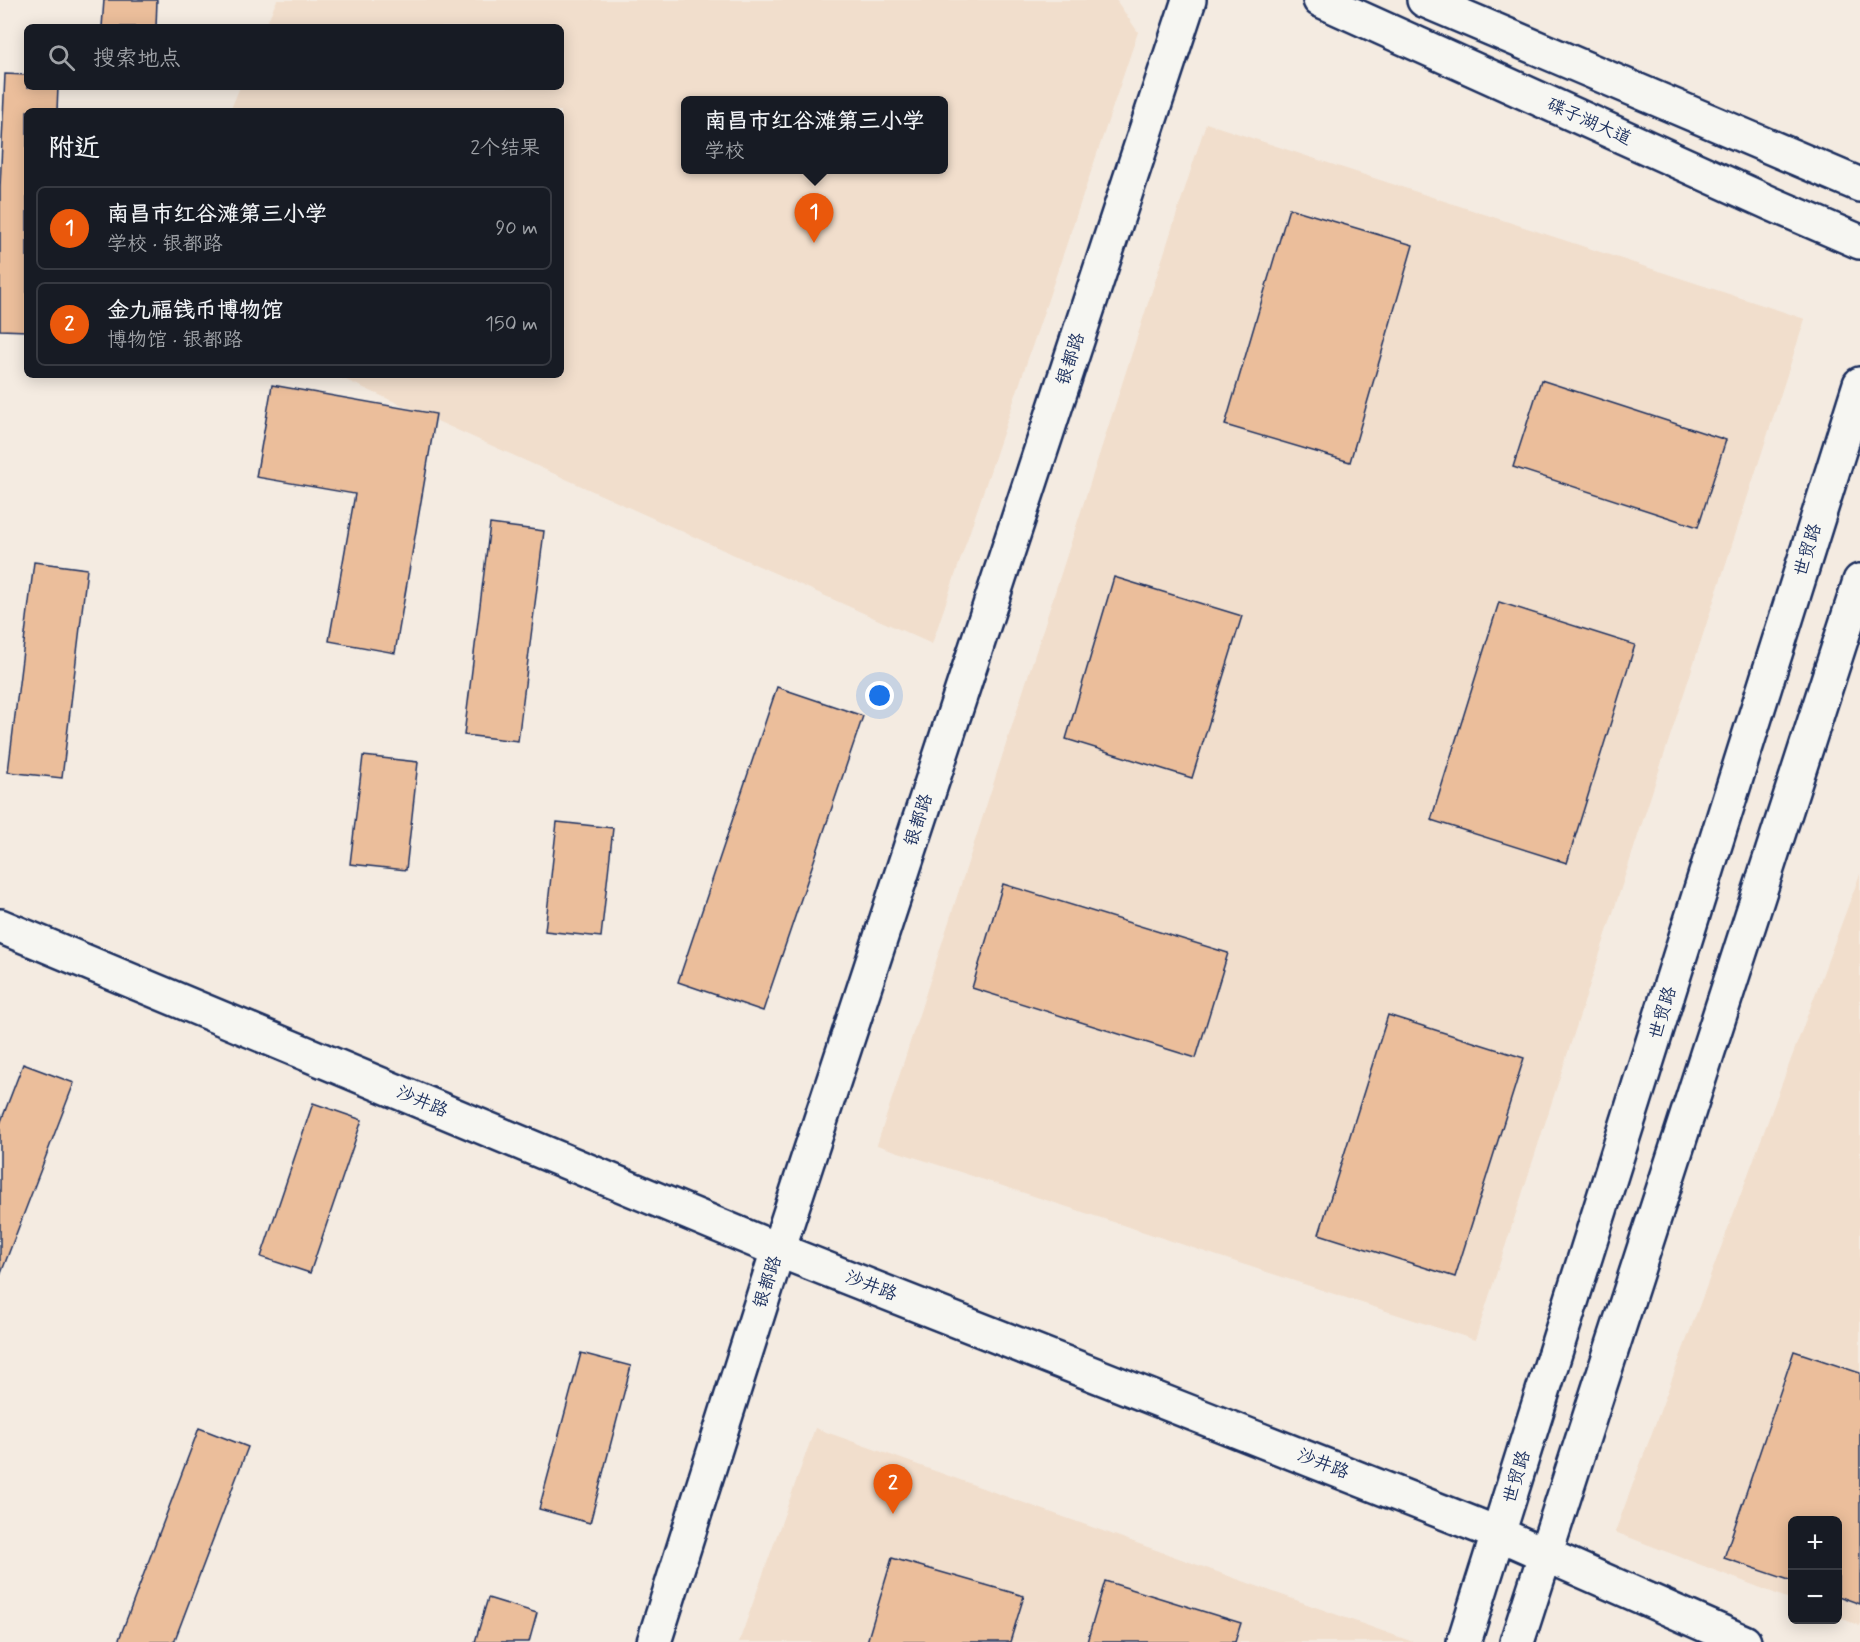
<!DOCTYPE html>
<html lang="zh">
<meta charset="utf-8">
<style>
body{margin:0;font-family:Mynerve,"LXGW WenKai TC",sans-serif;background:#242831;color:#f1f3f6}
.controls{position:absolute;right:18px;bottom:18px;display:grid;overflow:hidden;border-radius:9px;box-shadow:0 3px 15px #0003}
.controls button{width:54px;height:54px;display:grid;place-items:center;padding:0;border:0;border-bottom:2px solid #363941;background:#171b24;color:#f1f3f6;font:30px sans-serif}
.you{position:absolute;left:880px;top:696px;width:21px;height:21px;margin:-15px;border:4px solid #fff;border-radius:50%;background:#1a73e8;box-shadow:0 0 0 9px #1a73e833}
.badge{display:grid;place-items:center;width:39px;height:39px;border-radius:50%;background:#ea580c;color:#fff;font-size:20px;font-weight:700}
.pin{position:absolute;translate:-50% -50px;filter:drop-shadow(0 2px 3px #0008)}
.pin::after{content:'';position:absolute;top:32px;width:21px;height:18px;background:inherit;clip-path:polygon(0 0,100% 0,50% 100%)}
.popup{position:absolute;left:681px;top:96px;width:267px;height:78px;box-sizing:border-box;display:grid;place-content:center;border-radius:9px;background:#171b24;filter:drop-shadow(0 2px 4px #0005);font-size:20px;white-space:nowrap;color:#9ea1a6}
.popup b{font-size:22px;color:#f1f3f6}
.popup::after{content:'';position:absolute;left:50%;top:100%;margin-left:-12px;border:12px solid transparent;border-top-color:#171b24}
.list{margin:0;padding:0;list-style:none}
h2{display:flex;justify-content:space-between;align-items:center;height:78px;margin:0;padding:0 24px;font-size:26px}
h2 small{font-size:20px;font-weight:400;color:#9ea1a6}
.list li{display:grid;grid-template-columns:39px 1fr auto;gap:18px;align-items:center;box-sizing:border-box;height:84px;margin:0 12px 12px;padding:0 12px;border:2px solid #363941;border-radius:9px}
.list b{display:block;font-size:22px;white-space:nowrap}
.list p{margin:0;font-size:20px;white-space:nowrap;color:#9ea1a6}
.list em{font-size:20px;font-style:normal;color:#9ea1a6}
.icon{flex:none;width:33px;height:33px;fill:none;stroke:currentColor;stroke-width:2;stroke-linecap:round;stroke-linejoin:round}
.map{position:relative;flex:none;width:1860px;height:1642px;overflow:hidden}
.search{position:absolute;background:#171b24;box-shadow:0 3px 15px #0003;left:24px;top:24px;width:540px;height:66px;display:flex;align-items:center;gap:15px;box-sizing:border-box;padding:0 21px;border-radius:9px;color:#9ea1a6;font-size:22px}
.panel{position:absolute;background:#171b24;box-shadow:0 3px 15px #0003;left:24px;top:108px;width:540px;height:270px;border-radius:9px}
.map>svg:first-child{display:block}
.built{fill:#f1decc;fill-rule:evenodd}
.building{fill:#ebbe9b;stroke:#1b2f5e;stroke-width:1.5}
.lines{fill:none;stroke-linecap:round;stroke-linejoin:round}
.tertiary-casing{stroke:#1b2f5e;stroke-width:38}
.secondary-casing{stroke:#1b2f5e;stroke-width:38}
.tertiary{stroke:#f6f6f2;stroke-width:33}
.secondary{stroke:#f6f6f2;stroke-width:33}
.labels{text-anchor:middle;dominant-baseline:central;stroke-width:6;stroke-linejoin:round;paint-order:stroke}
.street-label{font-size:18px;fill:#1b2f5e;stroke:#f6f6f2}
</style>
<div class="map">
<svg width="1860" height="1642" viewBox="0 0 1860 1642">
<rect width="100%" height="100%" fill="#f4ebe1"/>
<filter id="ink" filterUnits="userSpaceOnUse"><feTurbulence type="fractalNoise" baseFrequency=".0167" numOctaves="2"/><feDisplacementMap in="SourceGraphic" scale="12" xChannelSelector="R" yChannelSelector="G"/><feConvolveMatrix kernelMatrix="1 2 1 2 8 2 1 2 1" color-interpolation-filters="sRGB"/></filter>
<g filter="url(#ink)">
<!-- built -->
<path class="built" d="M277,0H1116L1138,32L932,644L335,375H561V111H230L240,87H561V27H265ZM685,100H943V170H685Z
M1206,123L1805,319L1475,1340L877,1145Z
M1860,874V1626L1838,1617V1520H1792V1600L1615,1532Z
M815,1428L1413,1642H739Z"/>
<!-- building -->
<path class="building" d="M104,0H157L156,27H102Z
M5,74L27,75V87H58L57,111H27V331L0,330V188Z
M1289,208L1413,245L1350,462L1225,425Z
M1541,380L1726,440L1698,527L1513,467Z
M272,385L436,414L395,653L329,641L355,494L256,477Z
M490,524L544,531L518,741L464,735Z
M34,562L87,569L62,778L8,772Z
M1114,577L1242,616L1192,778L1066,739Z
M1499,602L1635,645L1567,863L1431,820Z
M777,687L863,716L763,1011L678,982Z
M363,756L418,762L406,870L350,864Z
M557,822L613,828L601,937L545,931Z
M1003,884L1228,953L1196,1058L972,988Z
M1388,1015L1524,1058L1455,1277L1319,1234Z
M23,1064L74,1083L0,1276V1124Z
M313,1103L362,1120L310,1273L261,1257Z
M1794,1351L1860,1373V1604L1838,1596V1520H1792V1581L1724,1558Z
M581,1353L631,1366L590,1523L539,1509Z
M199,1428L248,1447L174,1642H118Z
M892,1558L1024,1596L1010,1642H867Z
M1105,1581L1241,1623L1235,1642H1087Z
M488,1598L537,1613L529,1642H475Z"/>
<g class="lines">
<defs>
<path id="tertiary" d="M0,926L778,1250L1499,1534L1744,1642
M654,1642L778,1250L1189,0"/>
<path id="secondary" d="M1320,0L1772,204L1860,242
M1424,0L1860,185
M1464,1642L1860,384
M1517,1642L1860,581"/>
</defs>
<!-- tertiary casing -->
<use href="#tertiary" class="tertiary-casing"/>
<!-- secondary casing -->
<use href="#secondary" class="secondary-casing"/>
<!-- tertiary -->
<use href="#tertiary" class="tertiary"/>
<!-- secondary -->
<use href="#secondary" class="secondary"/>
</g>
</g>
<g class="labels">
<!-- street labels -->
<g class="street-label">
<text transform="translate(1589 122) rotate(24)">碟子湖大道</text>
<text transform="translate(1071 359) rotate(-72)">银都路</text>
<text transform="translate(1808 550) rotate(-73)">世贸路</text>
<text transform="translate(919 820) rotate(-72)">银都路</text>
<text transform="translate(1663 1013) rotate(-73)">世贸路</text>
<text transform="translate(422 1102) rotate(23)">沙井路</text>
<text transform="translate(768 1282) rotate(-72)">银都路</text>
<text transform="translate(871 1286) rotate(21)">沙井路</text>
<text transform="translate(1323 1464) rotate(21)">沙井路</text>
<text transform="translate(1517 1477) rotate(-73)">世贸路</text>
</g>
</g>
</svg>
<div class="controls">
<button>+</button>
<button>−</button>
</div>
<div class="you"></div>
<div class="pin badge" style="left:814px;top:243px">1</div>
<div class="popup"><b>南昌市红谷滩第三小学</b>学校</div>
<div class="pin badge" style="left:893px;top:1514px">2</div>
<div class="search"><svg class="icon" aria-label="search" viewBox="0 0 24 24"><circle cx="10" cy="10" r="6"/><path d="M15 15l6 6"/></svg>搜索地点</div>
<section class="panel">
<h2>附近<small>2个结果</small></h2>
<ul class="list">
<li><span class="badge">1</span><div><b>南昌市红谷滩第三小学</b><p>学校 · 银都路</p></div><em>90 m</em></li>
<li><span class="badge">2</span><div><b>金九福钱币博物馆</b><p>博物馆 · 银都路</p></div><em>150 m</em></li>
</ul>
</section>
</div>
